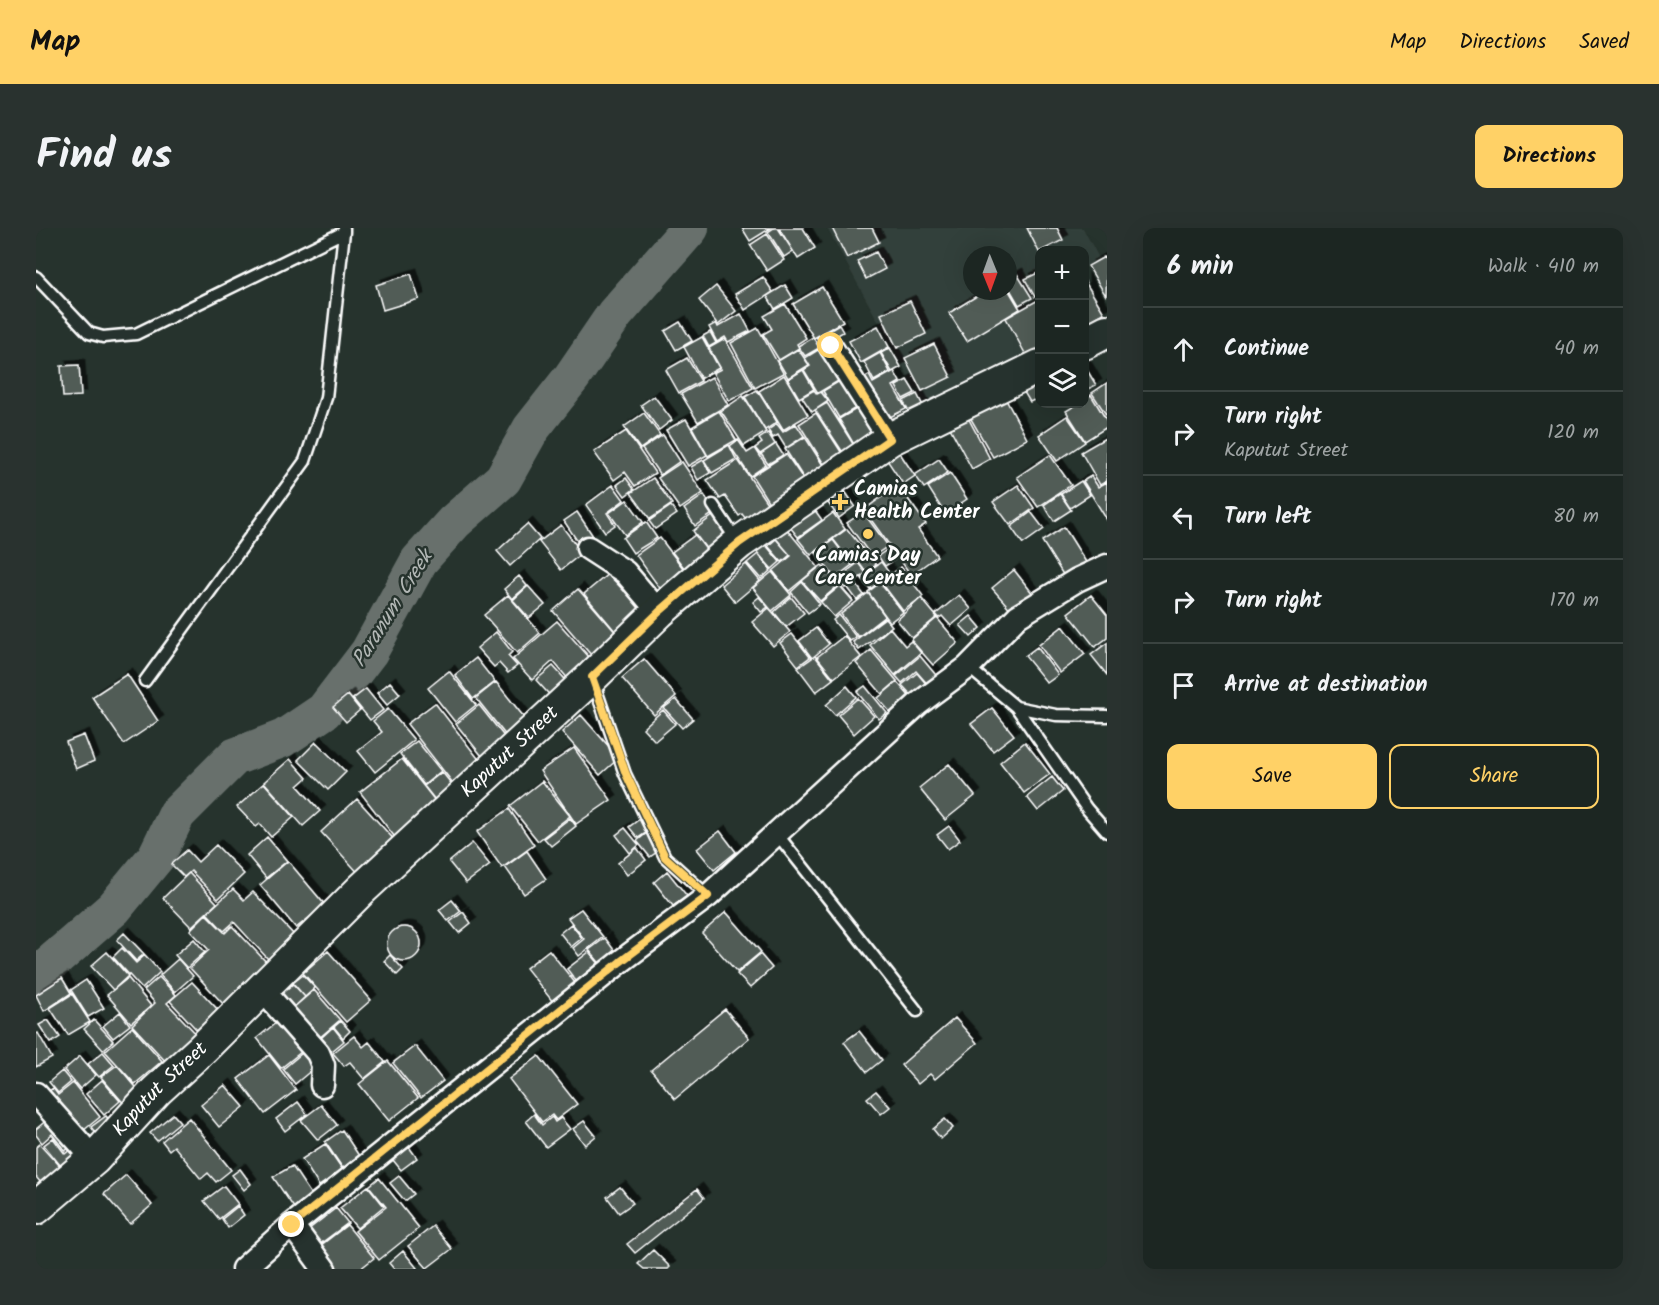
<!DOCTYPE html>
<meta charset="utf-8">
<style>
body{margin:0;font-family:Kalam,sans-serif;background:#29322f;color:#f1f3f6}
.controls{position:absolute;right:18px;top:18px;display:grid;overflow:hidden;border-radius:12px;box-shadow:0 6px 24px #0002}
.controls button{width:54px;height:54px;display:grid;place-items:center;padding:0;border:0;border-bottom:2px solid #3a4340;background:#1c2622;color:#f1f3f6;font:30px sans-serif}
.compass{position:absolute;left:927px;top:18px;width:54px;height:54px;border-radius:50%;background:#1c2622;box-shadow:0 6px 24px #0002;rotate:179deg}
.stop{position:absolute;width:18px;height:18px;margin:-14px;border:4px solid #ffd166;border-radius:50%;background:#fff}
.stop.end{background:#ffd166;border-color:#fff;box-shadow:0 2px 6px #0008}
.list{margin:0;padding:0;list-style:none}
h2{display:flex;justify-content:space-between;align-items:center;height:78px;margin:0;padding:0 24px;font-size:26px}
h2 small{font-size:20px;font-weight:400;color:#a0a5a5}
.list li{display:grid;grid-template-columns:39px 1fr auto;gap:18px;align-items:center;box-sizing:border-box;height:84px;padding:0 24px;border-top:2px solid #3a4340}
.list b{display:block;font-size:22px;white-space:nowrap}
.list p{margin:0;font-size:20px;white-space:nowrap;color:#a0a5a5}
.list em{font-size:20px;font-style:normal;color:#a0a5a5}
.actions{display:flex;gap:12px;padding:18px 24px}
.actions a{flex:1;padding:14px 0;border:2px solid #ffd166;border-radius:12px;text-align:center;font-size:21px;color:#ffd166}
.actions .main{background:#ffd166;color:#111}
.icon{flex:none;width:33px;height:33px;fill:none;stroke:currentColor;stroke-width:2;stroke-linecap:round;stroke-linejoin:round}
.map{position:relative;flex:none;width:1071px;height:1041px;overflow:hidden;border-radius:12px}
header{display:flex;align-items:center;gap:36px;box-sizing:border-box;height:84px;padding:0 30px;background:#ffd166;color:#111}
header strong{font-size:28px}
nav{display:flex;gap:33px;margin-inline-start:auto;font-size:21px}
.intro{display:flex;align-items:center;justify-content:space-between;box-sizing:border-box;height:144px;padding:0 36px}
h1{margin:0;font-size:42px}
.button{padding:15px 27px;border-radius:12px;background:#ffd166;color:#111;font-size:21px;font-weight:700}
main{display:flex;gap:36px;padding:0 36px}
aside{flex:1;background:#1c2622;border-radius:12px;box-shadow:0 6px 24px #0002}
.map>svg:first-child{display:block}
.built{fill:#333f3a;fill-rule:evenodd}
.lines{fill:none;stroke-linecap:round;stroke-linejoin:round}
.river{stroke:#67706c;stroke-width:38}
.building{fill:#515c57;stroke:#fff;stroke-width:1.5;filter:url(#shadow)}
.lane-casing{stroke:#fff;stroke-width:15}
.street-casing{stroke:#fff;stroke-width:27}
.secondary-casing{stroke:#fff;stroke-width:36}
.lane{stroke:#26332d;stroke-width:10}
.street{stroke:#26332d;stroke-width:22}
.secondary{stroke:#26332d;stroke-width:32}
.route{stroke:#ffd166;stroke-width:8}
.poi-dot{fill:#ffd166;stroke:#26332d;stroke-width:2}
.labels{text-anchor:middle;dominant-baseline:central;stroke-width:5;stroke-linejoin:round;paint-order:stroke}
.poi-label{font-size:20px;font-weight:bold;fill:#fff;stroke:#26332d;text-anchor:start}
.street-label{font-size:20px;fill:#fff;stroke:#26332d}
.water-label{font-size:21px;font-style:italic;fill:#b3b8b6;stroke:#26332d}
</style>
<header>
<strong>Map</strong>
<nav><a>Map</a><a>Directions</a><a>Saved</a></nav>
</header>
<div class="intro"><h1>Find us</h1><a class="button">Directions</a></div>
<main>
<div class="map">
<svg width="1071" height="1041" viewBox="0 0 1071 1041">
<defs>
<filter id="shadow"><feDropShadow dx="5.5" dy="-5.5" stdDeviation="0" flood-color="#0009"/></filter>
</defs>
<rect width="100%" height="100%" fill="#26332d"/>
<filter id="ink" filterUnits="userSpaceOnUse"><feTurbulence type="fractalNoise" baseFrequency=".0167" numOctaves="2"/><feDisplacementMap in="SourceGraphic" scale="12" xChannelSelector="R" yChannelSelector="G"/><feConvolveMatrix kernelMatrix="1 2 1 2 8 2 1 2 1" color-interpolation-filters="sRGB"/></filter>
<g filter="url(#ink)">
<!-- built -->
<path class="built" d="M791,0H1047L1063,30L1049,38L1048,22H1004L1003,127L893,186ZM936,27H972V63H936Z"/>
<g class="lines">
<!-- river -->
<path class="river" d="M0,748L78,680L120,629L141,586L198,529L248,510L288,483L333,424L383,333L418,294L467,251L495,201L536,149L579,86L654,0"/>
</g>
<!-- building -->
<path class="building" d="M706,0H735L714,13Z
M738,0H742L757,23L748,29L732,4Z
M743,0H767L779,20L762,31Z
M796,0H836L843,14L811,30Z
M991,0H1021L1027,12L1003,24Z
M731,6L748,32L731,43L714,17Z
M840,24L849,41L830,51L821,33Z
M1068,29L1071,34L1070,68L1052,38Z
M1004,44V67L999,69L989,51Z
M375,46L383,71L347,82L340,57Z
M981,46L996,70L983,77L972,58V51Z
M727,49L737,64L709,82L699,66Z
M1048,52L1068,85L1048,96Z
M749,57L757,70L739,81L731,68Z
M680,58L700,83L682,97L663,72Z
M786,59L807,93L778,110L757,76Z
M972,61L984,81L931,113L913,85L949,63H972Z
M1004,71V122L991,129L970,90Z
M874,73L890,106L861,120L845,86Z
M749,76L770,110L761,116L763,120L743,132L727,106L736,101L728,88Z
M705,86L714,103L692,114L689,109L681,114L673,99L680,95L682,99Z
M644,94L656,113L640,122L629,103Z
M803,97L807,104L785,117L781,110Z
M842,98L853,119L825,135L813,113Z
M722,100L747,145L719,160L695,115Z
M674,104L680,115L673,119L667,108Z
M666,109L683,140L665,150L648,119Z
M777,109L783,120L769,128L762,118Z
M689,111L717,160L693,173L677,145L685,141L673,120Z
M898,116L915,149L886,163L869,130Z
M790,117L809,149L782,165L768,142L774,138L769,130Z
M854,120L865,139L856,144L845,125Z
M762,121L773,137L752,150L742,133Z
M844,125L854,144L838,153L828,134Z
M651,130L665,153L643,165L630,142Z
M43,137L45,168L27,169L25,138Z
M1048,137L1060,157L1048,163Z
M767,142L778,161L763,170L752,151Z
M858,143L864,154L857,158L870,181L844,194L822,153L833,147L837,155Z
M748,147L772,187L747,202L723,163Z
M812,148L828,175L803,190L787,163Z
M676,149L692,177L662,194L645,166Z
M871,152L879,165L867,171L860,158Z
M995,155L1004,169L994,174L986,161Z
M1071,155V188L1056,165Z
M721,162L741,194L729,202L709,169Z
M778,162L781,166L785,164L792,173L776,184L766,169Z
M881,166L890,184L877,191L867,173Z
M1055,167L1071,193V199L1049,213L1030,183L1042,176H1048V172Z
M618,168L636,192L623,202L605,177Z
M707,168L730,204L708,218L685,183Z
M969,170L991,211L957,229L934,189Z
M791,175L819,219L808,226L779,182Z
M829,176L849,209L823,225L803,191Z
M683,183L700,212L672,228L656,199Z
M608,185L624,207L604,221L588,199Z
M780,185L809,230L791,241L763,196Z
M930,186L954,231L936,241L912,196Z
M1031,188L1049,214L1021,233L1003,207Z
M650,191L671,227L652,238L630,202Z
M741,196L747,204L760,196L768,208L750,220L742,207L737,210L732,202Z
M590,203L619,245L599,258L589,244L578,252L558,224Z
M732,205L739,216L724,226L719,220L726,215L723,211Z
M627,207L644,233L624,247L606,221Z
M769,209L790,242L770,254L749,221Z
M1071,209V253L1064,257L1045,224Z
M702,212L711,225L719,220L730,237L714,248L694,218Z
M740,216L747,227L732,236L725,226Z
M693,217L700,231L676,245L668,232Z
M861,221L879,248L867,256L849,229Z
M750,226L770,255L735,278L716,248Z
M1014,227L1035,257L1002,279L981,249Z
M903,231L912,244L888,260L879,247Z
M667,232L674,245L662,252L655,239Z
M702,232L735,281L713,295L706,286L703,288L689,268L684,271L671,252Z
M646,234L667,265L644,281L622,250Z
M914,245L931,271L909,286L892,259Z
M1055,248L1062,259L1071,254V292L1047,253Z
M590,250L598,261L589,268L581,257Z
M617,250L636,276L614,291L595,265Z
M1045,253L1054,267L1034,280L1025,266Z
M577,257L588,272L571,285L579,297L569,304L550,277Z
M862,257L890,296L882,301L901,328L875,347L828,282Z
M982,257L998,280L974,297L957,274Z
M806,259L819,278L803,290L789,271Z
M1024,266L1035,282L1018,293L1008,277Z
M668,267L679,284L659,298L648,281Z
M591,272L607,294L589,307L573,285Z
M635,278L641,286L619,301L613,293Z
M778,281L786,292L762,309L754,299Z
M541,284L557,308L544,317L528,293Z
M827,284L852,318L836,329L811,295Z
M995,284L1008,301L987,316L975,299Z
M797,285L809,301L775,327L762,311Z
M678,287L698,314L677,330L657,303Z
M610,294L621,310L597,325L587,310Z
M491,296L504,311L474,338L461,323Z
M525,297L546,325L525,342L503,314Z
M749,299L782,339L753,363L737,343L755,328L738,308Z
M1028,299L1053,339L1031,353L1006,313Z
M811,301L831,326L817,337L797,311Z
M659,307L675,328L652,345L636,324Z
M624,310L653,348L628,366L600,327Z
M740,311L754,327L746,334L732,318Z
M797,312L816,337L799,350L780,325Z
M729,316L744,334L736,341L720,323Z
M854,320L861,330L849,338L842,328Z
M722,326L735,342L725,351L711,335Z
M832,327L840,337L830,344L822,334Z
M845,334L854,346L834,361L825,349Z
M822,335L830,345L809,360L801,351Z
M710,336L724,353L699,374L685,357Z
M786,337L803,357L784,373L766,353Z
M865,339L887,368L867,383L845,354Z
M978,342L997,366L976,383L956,360Z
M736,344L755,367L736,383L717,360Z
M572,346L588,363L597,356L618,381L585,410L548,366Z
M483,348L491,358L476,371L468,361Z
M766,354L784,376L772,385L755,364Z
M819,355L828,367L821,372L812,360Z
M844,355L867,384L854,394L832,364Z
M492,358L509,377L493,390L477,372Z
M804,358L817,373L798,389L785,374Z
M542,361L588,414L563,436L517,383Z
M832,365L849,388L822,409L805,386Z
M472,367L504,405L481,425L448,387Z
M923,367L935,381L915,398L906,388L903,390L900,386Z
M1055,367L1071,387V410L1059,419L1032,385Z
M723,369L732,379L725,384L717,374Z
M755,369L768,385L750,399L738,384Z
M885,370L901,389L876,410L861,392Z
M733,380L754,404L737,418L716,394Z
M803,387L820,409L814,413L797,392Z
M935,388L945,400L935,409L924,397Z
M849,390L856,398L823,422L817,414Z
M901,390L922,415L897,437L875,412Z
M521,393L562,439L539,459L517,433L496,452L477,431Z
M1027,398L1049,426L1024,445L1003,417Z
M780,400L793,416L776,430L763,413Z
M854,400L869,418L875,413L885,425L859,447L834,417Z
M460,404L476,424L472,428L481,438L472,445L463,435L458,439L441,420Z
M756,406L774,429L762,438L744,415Z
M808,408L825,429L798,450L781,429Z
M1071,415V447L1055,427Z
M1001,419L1022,447L1011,455L989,428Z
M835,422L861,453L846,466L820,435Z
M779,428L797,451L780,464L762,440Z
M884,428L904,452L895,460L880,443L866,455L860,448Z
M440,430L459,454L437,471L419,447Z
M608,431L640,468L618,487L586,450Z
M517,438L537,460L520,474L500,452Z
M413,443L440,477L419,494L392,460Z
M881,445L892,458L878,470L866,457Z
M91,446L122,493L88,516L56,469Z
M354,454L364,466L351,477L341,465Z
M460,454L495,498L475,514L440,470Z
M861,454L880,476L861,492L842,470Z
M811,458L820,469L799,487L790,477Z
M829,458L851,485L843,491L821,464Z
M330,461L347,482L334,492L317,471Z
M312,467L324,482L310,494L297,479Z
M822,470L838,488L818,506L802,487Z
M640,471L657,491L646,500L628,480Z
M399,475L448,538L420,559L371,496Z
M443,477L478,521L455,539L420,496Z
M956,480L978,507L957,523L935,496Z
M352,481L378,512L339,544L322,523L346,504L337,493Z
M627,482L639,496L619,513L607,500Z
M545,487L583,530L564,547L526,504Z
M48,507L58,533L40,541L30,514Z
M381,513L405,543L388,557L364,526Z
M280,514L310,544L292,562L262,532Z
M989,514L1014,546L988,565L964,534Z
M538,520L575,572L540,596L504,543Z
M254,531L271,550L262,558L284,583L267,598L228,554Z
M366,531L408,584L365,617L324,564Z
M913,536L939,568L909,592L883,560Z
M406,544L425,568L407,582L388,558Z
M1016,549L1027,563L1002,583L991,569Z
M506,553L534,588L502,613L474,578Z
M228,555L258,589L235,609L224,596L220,599L201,579Z
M321,571L362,616L326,649L285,604Z
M473,581L498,617L466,640L441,604Z
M534,590L540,598L515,618L508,610Z
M605,590L614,602L602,610L593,599Z
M913,598L924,612L912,621L901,607Z
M589,600L603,617L594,625L580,607Z
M684,603L700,624L678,642L661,621Z
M612,604L625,621L614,629L601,613Z
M231,609L251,633L230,650L211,627Z
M436,615L454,637L430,655L413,634Z
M180,617L208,646L182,671L155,643L148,649L135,636L151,622L162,634Z
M601,620L610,632L591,647L582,635Z
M491,623L510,651L488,666L469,639Z
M252,633L289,677L260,700L224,657Z
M631,643L651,668L637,678L618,654Z
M153,645L181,675L155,699L127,670Z
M197,661L208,672L217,664L259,708L233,732L198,694L188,703L171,685Z
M416,672L425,683L412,693L403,682Z
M545,681L567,709L543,728L537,720L548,711L532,690Z
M427,684L435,695L423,705L414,694Z
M690,684L725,724L701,744L666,705Z
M170,686L189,705L196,698L234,738L190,779L154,740L173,722L154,702Z
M535,696L546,710L535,719L524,705Z
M351 716a17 17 0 1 1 34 0a17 17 0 1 1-34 0Z
M88,705L108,726L100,733L81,712Z
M569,710L581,726L566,738L553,722Z
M158,711L169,724L151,740L139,727Z
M86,720L100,735L109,727L124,744L106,761L77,729Z
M513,722L540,756L517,774L490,740Z
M292,723L335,772L310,794L267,745Z
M71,724L92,748L77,762L55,738Z
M553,724L566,739L543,757L531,741Z
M724,726L736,740L714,760L701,746Z
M354,727L367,741L361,747L348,733Z
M142,731L157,748L139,764L124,747Z
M267,747L279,760L269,769L257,755Z
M123,749L140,767L131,775L163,809L133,837L96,797L119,775L108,762Z
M26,750L35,765L8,783L0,767Z
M92,750L115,778L95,795L71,767Z
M50,752L68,780L52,789L35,762Z
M156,754L183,783L161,802L134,773Z
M257,756L269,769L256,781L244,767Z
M278,762L304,792L282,811L256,781Z
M36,766L54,794L32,807L14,780Z
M689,781L713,810L639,871L615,842Z
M84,784L94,797L77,810L67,798Z
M246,790L270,820L245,840L221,810Z
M919,790L941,815L899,851L894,846L882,856L865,837Z
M12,792L24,809L15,815L3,797Z
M58,792L77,813L67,822L48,801Z
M305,793L314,803L307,810L298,799Z
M96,799L126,833L99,856L69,823Z
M297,799L308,813L296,823L285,810Z
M823,803L846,832L831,844L808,814Z
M2,805L16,830L0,839V806Z
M318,808L327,819L333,814L349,834L328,851L314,834L308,838L297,825Z
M379,818L407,853L385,870L357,835Z
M271,821L283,836L259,856L247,841Z
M67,824L78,837L63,849L52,836Z
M233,827L260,862L229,886L202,851Z
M44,828L60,847L44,861L28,842Z
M503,828L541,876L520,892L516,887L506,894L473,851Z
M352,833L382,870L353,893L323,856Z
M81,837L105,865L90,878L65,849Z
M26,843L35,854L22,865L13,854Z
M66,852L84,873L68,887L50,866Z
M37,855L64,889L42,907L8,867L17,860L22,867Z
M189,857L208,879L183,899L165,877Z
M840,863L854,879L845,886L831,870Z
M262,874L271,886L249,903L240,891Z
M285,877L301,897L282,912L265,892Z
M137,886L144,894L121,913L114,905Z
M498,886L506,897L516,889L519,894L525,890L534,901L510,919L490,893Z
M17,887L39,915L29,923L16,906L6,915L0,907V901Z
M70,888L76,896L61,907L55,899Z
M153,890L195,942L180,954L172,945L165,951L138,918L133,922L126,913Z
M909,891L917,900L905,911L897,901Z
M548,893L560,908L549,917L537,901Z
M306,902L327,934L310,945L289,914Z
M17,910L29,926L39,918L46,927L28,942L8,917Z
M4,916L24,938L5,955L0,949V919Z
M289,916L307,942L283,958L266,931Z
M373,919L381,930L365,942L357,932Z
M256,938L276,968L258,980L237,949Z
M204,941L215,956L208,962L196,947Z
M90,947L116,977L94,996L68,966Z
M363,948L378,966L369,973L354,955Z
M343,950L383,1000L343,1032L319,1003L350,979L333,958Z
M188,958L202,976L183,991L168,973Z
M332,958L348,978L321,1000L304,980Z
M584,959L597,975L583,985L571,969Z
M661,961L668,970L599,1025L591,1016Z
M202,978L208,987L192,1000L186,991Z
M300,980L312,995L284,1016L272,1002Z
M311,997L338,1030L324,1041H302L284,1018Z
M397,998L416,1021L391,1040L372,1018Z
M617,1022L634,1039L632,1041H608L602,1036Z
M367,1023L381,1040L380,1041H358L353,1035Z"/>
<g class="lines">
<defs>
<path id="lane" d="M0,49L53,105L67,109L100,106L308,4V0
M677,277L701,313
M932,439L980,479L1051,581L1071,604
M109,453L269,233L290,170L308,4
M557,453L589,546L629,629L672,668
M980,479L1020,487L1071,488
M741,606L881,783"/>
<path id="street" d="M795,119L854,211
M552,320L589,344L623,384
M225,760L282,825L287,837L286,857
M0,866L58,931
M256,997L288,1041
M207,1041L256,997L584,734L672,668L882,476L932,439L982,388L1041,352L1071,338"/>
<g id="secondary">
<path d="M1048,115L1071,103"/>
<path id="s1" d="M0,980L58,931L120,863L166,821L325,662L556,449L623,384L703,315L854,211L1004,138"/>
</g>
</defs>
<!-- lane casing -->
<use href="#lane" class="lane-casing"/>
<!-- street casing -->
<use href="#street" class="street-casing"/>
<!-- secondary casing -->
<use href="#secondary" class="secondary-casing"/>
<!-- lane -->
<use href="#lane" class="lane"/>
<!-- street -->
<use href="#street" class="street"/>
<!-- secondary -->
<use href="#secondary" class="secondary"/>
</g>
</g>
<g class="lines" filter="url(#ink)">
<!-- route -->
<path class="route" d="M256,997L584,734L672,668L629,629L590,546L556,449L623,384L703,315L854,211L795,118"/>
</g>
<!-- markers -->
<g class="poi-dot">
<path d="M801 265h6v6h6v6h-6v6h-6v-6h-6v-6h6z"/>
<circle cx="832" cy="306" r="6"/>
</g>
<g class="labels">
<!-- poi labels -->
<g class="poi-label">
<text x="818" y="262">Camias<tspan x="818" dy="23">Health Center</tspan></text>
<text x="832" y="328" text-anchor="middle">Camias Day<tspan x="832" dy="23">Care Center</tspan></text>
</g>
<!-- street labels -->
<g class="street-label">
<text stroke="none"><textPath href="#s1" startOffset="658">Kaputut Street</textPath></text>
<text stroke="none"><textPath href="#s1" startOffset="172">Kaputut Street</textPath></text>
</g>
<!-- water labels -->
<g class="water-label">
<text transform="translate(357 381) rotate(-58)">Paranum Creek</text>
</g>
</g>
</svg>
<div class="controls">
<button>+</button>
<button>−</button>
<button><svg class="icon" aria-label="layers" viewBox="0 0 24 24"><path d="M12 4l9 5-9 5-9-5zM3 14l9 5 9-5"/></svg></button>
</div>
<svg class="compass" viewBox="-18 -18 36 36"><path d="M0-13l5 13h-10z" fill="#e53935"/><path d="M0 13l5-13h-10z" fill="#a0a5a5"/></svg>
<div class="stop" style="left:795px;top:118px"></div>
<div class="stop end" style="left:256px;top:997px"></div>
</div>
<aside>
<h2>6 min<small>Walk · 410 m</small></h2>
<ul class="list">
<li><svg class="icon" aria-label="ahead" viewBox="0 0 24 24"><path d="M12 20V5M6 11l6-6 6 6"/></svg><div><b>Continue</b></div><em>40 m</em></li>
<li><svg class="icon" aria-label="right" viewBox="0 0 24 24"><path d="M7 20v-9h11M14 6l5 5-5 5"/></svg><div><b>Turn right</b><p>Kaputut Street</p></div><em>120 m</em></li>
<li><svg class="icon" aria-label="left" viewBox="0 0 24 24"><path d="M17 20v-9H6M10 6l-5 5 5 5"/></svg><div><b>Turn left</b></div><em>80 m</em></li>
<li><svg class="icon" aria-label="right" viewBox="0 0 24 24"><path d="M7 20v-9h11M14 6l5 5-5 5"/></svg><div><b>Turn right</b></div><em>170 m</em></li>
<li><svg class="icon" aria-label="arrive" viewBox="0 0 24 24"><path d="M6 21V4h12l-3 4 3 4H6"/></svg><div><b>Arrive at destination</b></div></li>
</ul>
<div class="actions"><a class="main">Save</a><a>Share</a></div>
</aside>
</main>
